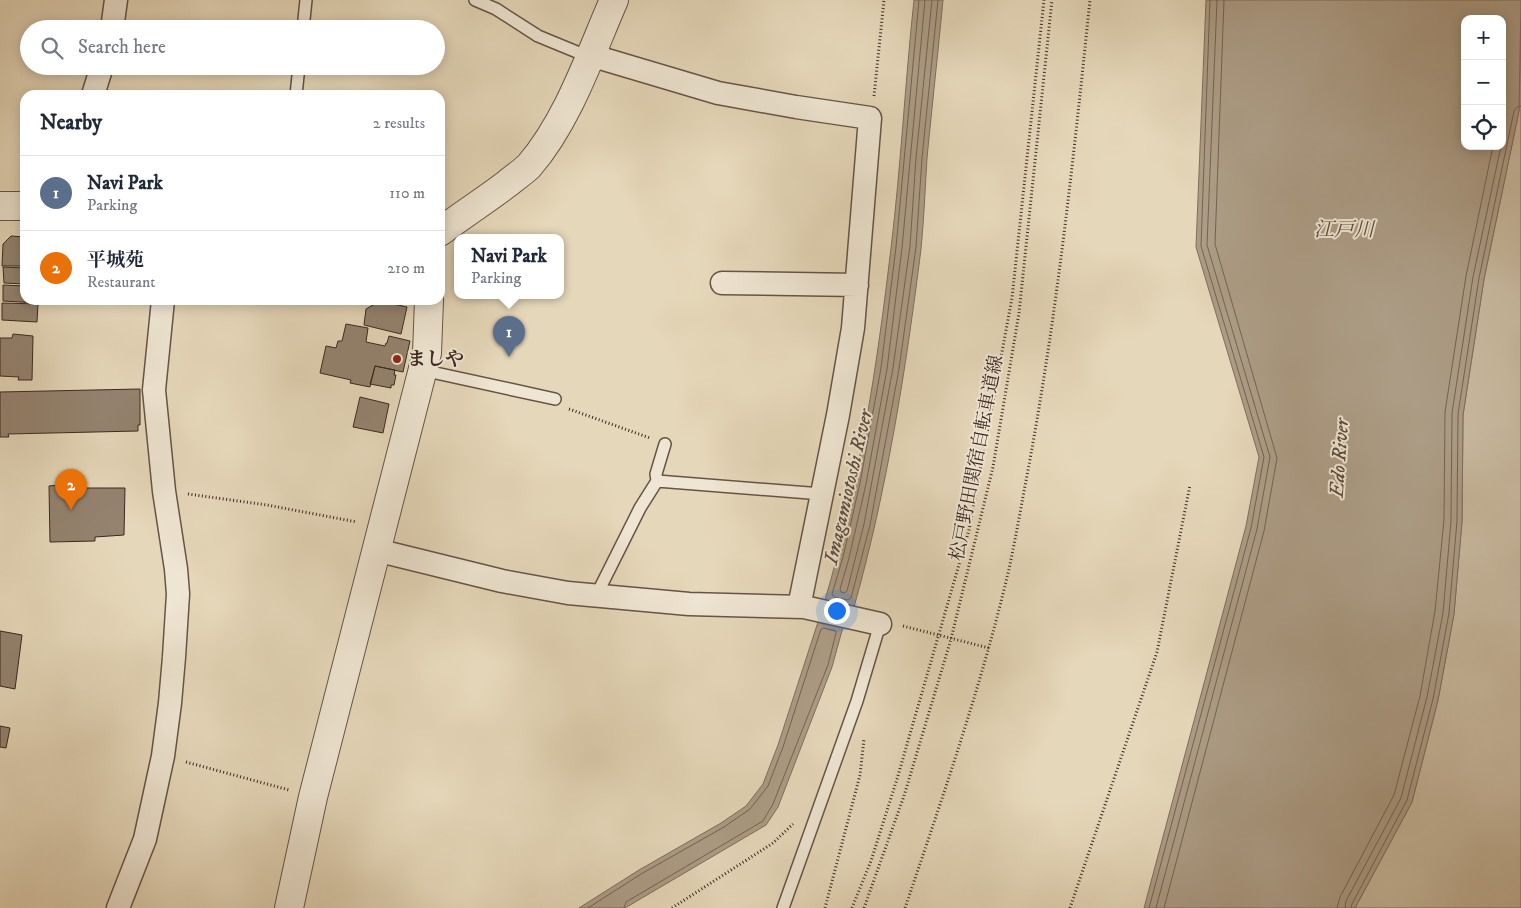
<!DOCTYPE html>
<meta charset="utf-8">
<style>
body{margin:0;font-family:"IM FELL DW Pica","Noto Serif JP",serif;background:#f6f6f7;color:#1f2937}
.controls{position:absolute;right:15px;top:15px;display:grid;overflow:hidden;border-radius:10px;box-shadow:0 2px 12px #0003}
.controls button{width:45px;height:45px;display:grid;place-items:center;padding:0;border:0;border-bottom:1px solid #e0e1e3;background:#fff;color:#1f2937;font:25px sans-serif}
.you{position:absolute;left:836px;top:610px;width:18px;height:18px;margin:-12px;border:4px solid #fff;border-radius:50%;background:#1a73e8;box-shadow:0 0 0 8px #1a73e833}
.badge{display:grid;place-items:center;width:32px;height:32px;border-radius:50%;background:#ea580c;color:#fff;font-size:16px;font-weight:700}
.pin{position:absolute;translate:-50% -41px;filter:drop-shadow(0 1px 2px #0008)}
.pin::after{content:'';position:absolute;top:26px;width:18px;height:15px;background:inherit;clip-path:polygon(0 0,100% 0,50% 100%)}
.popup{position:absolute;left:454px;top:234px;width:110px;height:65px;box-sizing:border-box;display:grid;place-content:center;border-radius:10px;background:#fff;filter:drop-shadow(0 1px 4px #0005);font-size:16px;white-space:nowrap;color:#747a83}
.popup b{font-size:19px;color:#1f2937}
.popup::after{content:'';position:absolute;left:50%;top:100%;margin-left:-10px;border:10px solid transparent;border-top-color:#fff}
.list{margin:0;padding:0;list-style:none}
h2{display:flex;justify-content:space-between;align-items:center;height:65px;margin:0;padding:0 20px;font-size:21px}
h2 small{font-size:16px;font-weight:400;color:#747a83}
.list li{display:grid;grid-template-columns:32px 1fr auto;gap:15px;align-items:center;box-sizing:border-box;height:75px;padding:0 20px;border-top:1px solid #e0e1e3}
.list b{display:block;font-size:19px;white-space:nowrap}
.list p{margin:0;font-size:16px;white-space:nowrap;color:#747a83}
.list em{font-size:16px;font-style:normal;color:#747a83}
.icon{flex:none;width:28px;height:28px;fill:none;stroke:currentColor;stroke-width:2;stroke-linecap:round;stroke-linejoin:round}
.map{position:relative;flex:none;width:1521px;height:908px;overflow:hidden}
.search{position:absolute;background:#fff;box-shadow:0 2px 12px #0003;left:20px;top:20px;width:425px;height:55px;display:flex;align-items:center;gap:12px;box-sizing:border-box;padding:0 18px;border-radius:28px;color:#747a83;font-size:19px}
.panel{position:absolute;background:#fff;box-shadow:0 2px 12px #0003;left:20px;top:90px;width:425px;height:215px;border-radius:15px}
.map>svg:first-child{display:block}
.green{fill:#c8b99f;stroke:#827060}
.water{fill:#ac9c85;stroke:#7f6e5d;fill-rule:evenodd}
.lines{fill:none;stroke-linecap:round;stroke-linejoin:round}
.shore{stroke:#746253;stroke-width:1}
.building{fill:#948370;stroke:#3c2821}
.service-casing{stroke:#665447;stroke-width:14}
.minor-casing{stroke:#665447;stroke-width:25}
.tertiary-casing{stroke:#665447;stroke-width:30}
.path{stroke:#3c2821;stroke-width:3;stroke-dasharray:1 2.5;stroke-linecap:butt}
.service{stroke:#eee5d2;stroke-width:11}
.minor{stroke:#eee5d2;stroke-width:22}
.tertiary{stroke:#eee5d2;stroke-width:28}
.poi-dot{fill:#8f2418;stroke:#eee5d2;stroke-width:2}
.labels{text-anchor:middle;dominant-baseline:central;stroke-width:4;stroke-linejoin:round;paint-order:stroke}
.poi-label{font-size:19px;font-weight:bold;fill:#3c2821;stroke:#eee5d2;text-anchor:start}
.street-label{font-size:19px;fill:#3c2821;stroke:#eee5d2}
.water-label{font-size:20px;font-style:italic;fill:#5e4b3f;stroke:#eee5d2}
</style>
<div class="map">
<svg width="1521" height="908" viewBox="0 0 1521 908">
<rect width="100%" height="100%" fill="#e5d7b9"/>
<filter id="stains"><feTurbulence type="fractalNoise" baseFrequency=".004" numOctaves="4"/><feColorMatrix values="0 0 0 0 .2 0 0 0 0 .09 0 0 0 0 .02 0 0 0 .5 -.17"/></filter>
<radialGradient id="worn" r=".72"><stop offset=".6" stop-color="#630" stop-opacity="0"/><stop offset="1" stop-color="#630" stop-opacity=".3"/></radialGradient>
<!-- green -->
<path class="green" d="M1521,26V908H1355L1412,802L1438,700L1454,614L1462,521L1463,415L1484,279L1519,111Z"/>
<!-- water -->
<path class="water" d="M914,0H943C938,53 932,106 927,158C925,189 924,219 921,249C906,369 887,490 854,607L825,600C859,485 877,367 891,248C901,166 905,83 914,0Z
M1206,0H1521L1519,111L1484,279L1463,415L1462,521L1454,614L1438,700L1412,802L1355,908H1144L1246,526L1259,457L1196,247ZM1465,19H1502V146H1465Z
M818,622L843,627L832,667L778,807L766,825L625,908H579L639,870L721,823L746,806L763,784L778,745Z"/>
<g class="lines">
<!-- shore -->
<path class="shore" d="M919,0L896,247L881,368L860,483L843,557L832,594L834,597L848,600L851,598L870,525L899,369L916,247L922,158L938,0
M925,0L902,248L887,369L866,484L849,558L840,589L841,592L844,593L847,591L864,524L893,368L910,246L916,158L932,0
M588,908L641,874L724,827L750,809L768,786L783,747L821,629L823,628L836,631V633L828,665L773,804L763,821L626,902L624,908
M1149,908L1251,528L1264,457L1201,246L1210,0
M1156,908L1257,529L1270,457L1207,245L1217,0
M1164,908L1264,531L1277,458L1215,244L1224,0
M1337,908L1340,897L1394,795L1420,696L1435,611L1444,520L1445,412L1466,276L1493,146
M1345,908L1346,901L1401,798L1427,697L1443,613L1451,521L1452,413L1473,277L1501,146
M1351,908L1352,904L1407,800L1433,699L1449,613L1457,521L1458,414L1479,278L1514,111L1517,107L1521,106"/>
</g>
<!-- building -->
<path class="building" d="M11,236L25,237V266H2L3,244Z
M3,267L25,268V284L4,283Z
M3,285L25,286V300H38V303L3,301Z
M380,301L407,307L401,334L364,325L366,309Z
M2,303L38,304L37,322L2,320Z
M346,324L368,328L366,342L385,346L386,343H387L389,336L410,341L403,372L375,366L370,387L350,383L351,380L320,373L326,346L336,348L338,341H342Z
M13,334L33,336L32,380H18L19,377L0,376V338H12Z
M375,366L395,370L394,375H396L394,385H391V388L370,384Z
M140,389V425H138V431L8,434L9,437H0V392Z
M360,397L389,404L383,433L353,427Z
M83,483V488H125L124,535L95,537V541L50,542L49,486Z
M0,631L22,635L15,689L0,686Z
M0,726L10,728L6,748L0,747Z"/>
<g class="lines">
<defs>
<path id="service" d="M475,0L496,9L538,36L589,57
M303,29L306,0
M296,95L299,66
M422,370L555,399
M657,481L656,474L665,444
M596,596L640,508L657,481L822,494
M783,908L857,701L880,624"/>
<path id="minor" d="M112,29L116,0
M590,55L718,93L796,107L870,118L853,328L838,415L799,607
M93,95L102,66
M722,283L857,285
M376,550L502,581L568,593L689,604L804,607L880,624
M118,908L145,839L163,756L170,703L174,657L178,594L176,569L164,491L154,390L163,300"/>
<path id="tertiary" d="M0,206H25
M440,232C462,215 486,200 508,183C515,177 523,172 529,166C568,121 590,55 614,0
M289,908L313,797L427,353L429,300"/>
</defs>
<!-- service casing -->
<use href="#service" class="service-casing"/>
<!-- minor casing -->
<use href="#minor" class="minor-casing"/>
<!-- tertiary casing -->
<use href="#tertiary" class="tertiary-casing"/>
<!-- path -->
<path class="path" d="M874,96L884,0
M569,409L650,438
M188,494L267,505L357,522
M903,626L989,648
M186,762L289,790
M672,908L773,843L793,824
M825,908L860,775L864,739
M852,908L871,861L897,779L969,530L1012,298L1044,0
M864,908L904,796L951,639L993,467L1019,313L1052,0
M905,908C943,796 982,684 1009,569C1015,541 1020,513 1025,486C1056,325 1073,163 1090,0
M1070,908L1157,652L1190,485"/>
<!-- service -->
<use href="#service" class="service"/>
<!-- minor -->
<use href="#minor" class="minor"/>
<!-- tertiary -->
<use href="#tertiary" class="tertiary"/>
</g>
<!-- markers -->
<circle class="poi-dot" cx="397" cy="359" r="5"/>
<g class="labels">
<!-- poi labels -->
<g class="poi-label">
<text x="407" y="359">ましや</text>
</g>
<!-- street labels -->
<g class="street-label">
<text transform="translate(977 458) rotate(-79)">松戸野田関宿自転車道線</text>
</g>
<!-- water labels -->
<g class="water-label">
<text x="1344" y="230">江戸川</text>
<text transform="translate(1340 458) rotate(-86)">Edo River</text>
<text transform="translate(849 487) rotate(-77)">Imagamiotoshi River</text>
</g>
</g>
<rect width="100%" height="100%" filter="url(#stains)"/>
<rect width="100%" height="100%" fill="url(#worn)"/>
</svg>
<div class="controls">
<button>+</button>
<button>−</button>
<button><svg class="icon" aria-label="locate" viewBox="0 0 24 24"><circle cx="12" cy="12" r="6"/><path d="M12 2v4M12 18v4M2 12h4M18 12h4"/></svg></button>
</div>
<div class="you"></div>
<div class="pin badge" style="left:509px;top:357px;background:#5c6f8a">1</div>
<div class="popup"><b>Navi Park</b>Parking</div>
<div class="pin badge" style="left:71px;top:510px;background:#e8710a">2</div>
<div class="search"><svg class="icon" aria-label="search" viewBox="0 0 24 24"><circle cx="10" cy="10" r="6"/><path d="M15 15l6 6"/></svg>Search here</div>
<section class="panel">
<h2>Nearby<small>2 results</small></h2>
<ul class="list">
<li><span class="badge" style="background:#5c6f8a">1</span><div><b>Navi Park</b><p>Parking</p></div><em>110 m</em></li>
<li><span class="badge" style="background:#e8710a">2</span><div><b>平城苑</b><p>Restaurant</p></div><em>210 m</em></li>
</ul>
</section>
</div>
